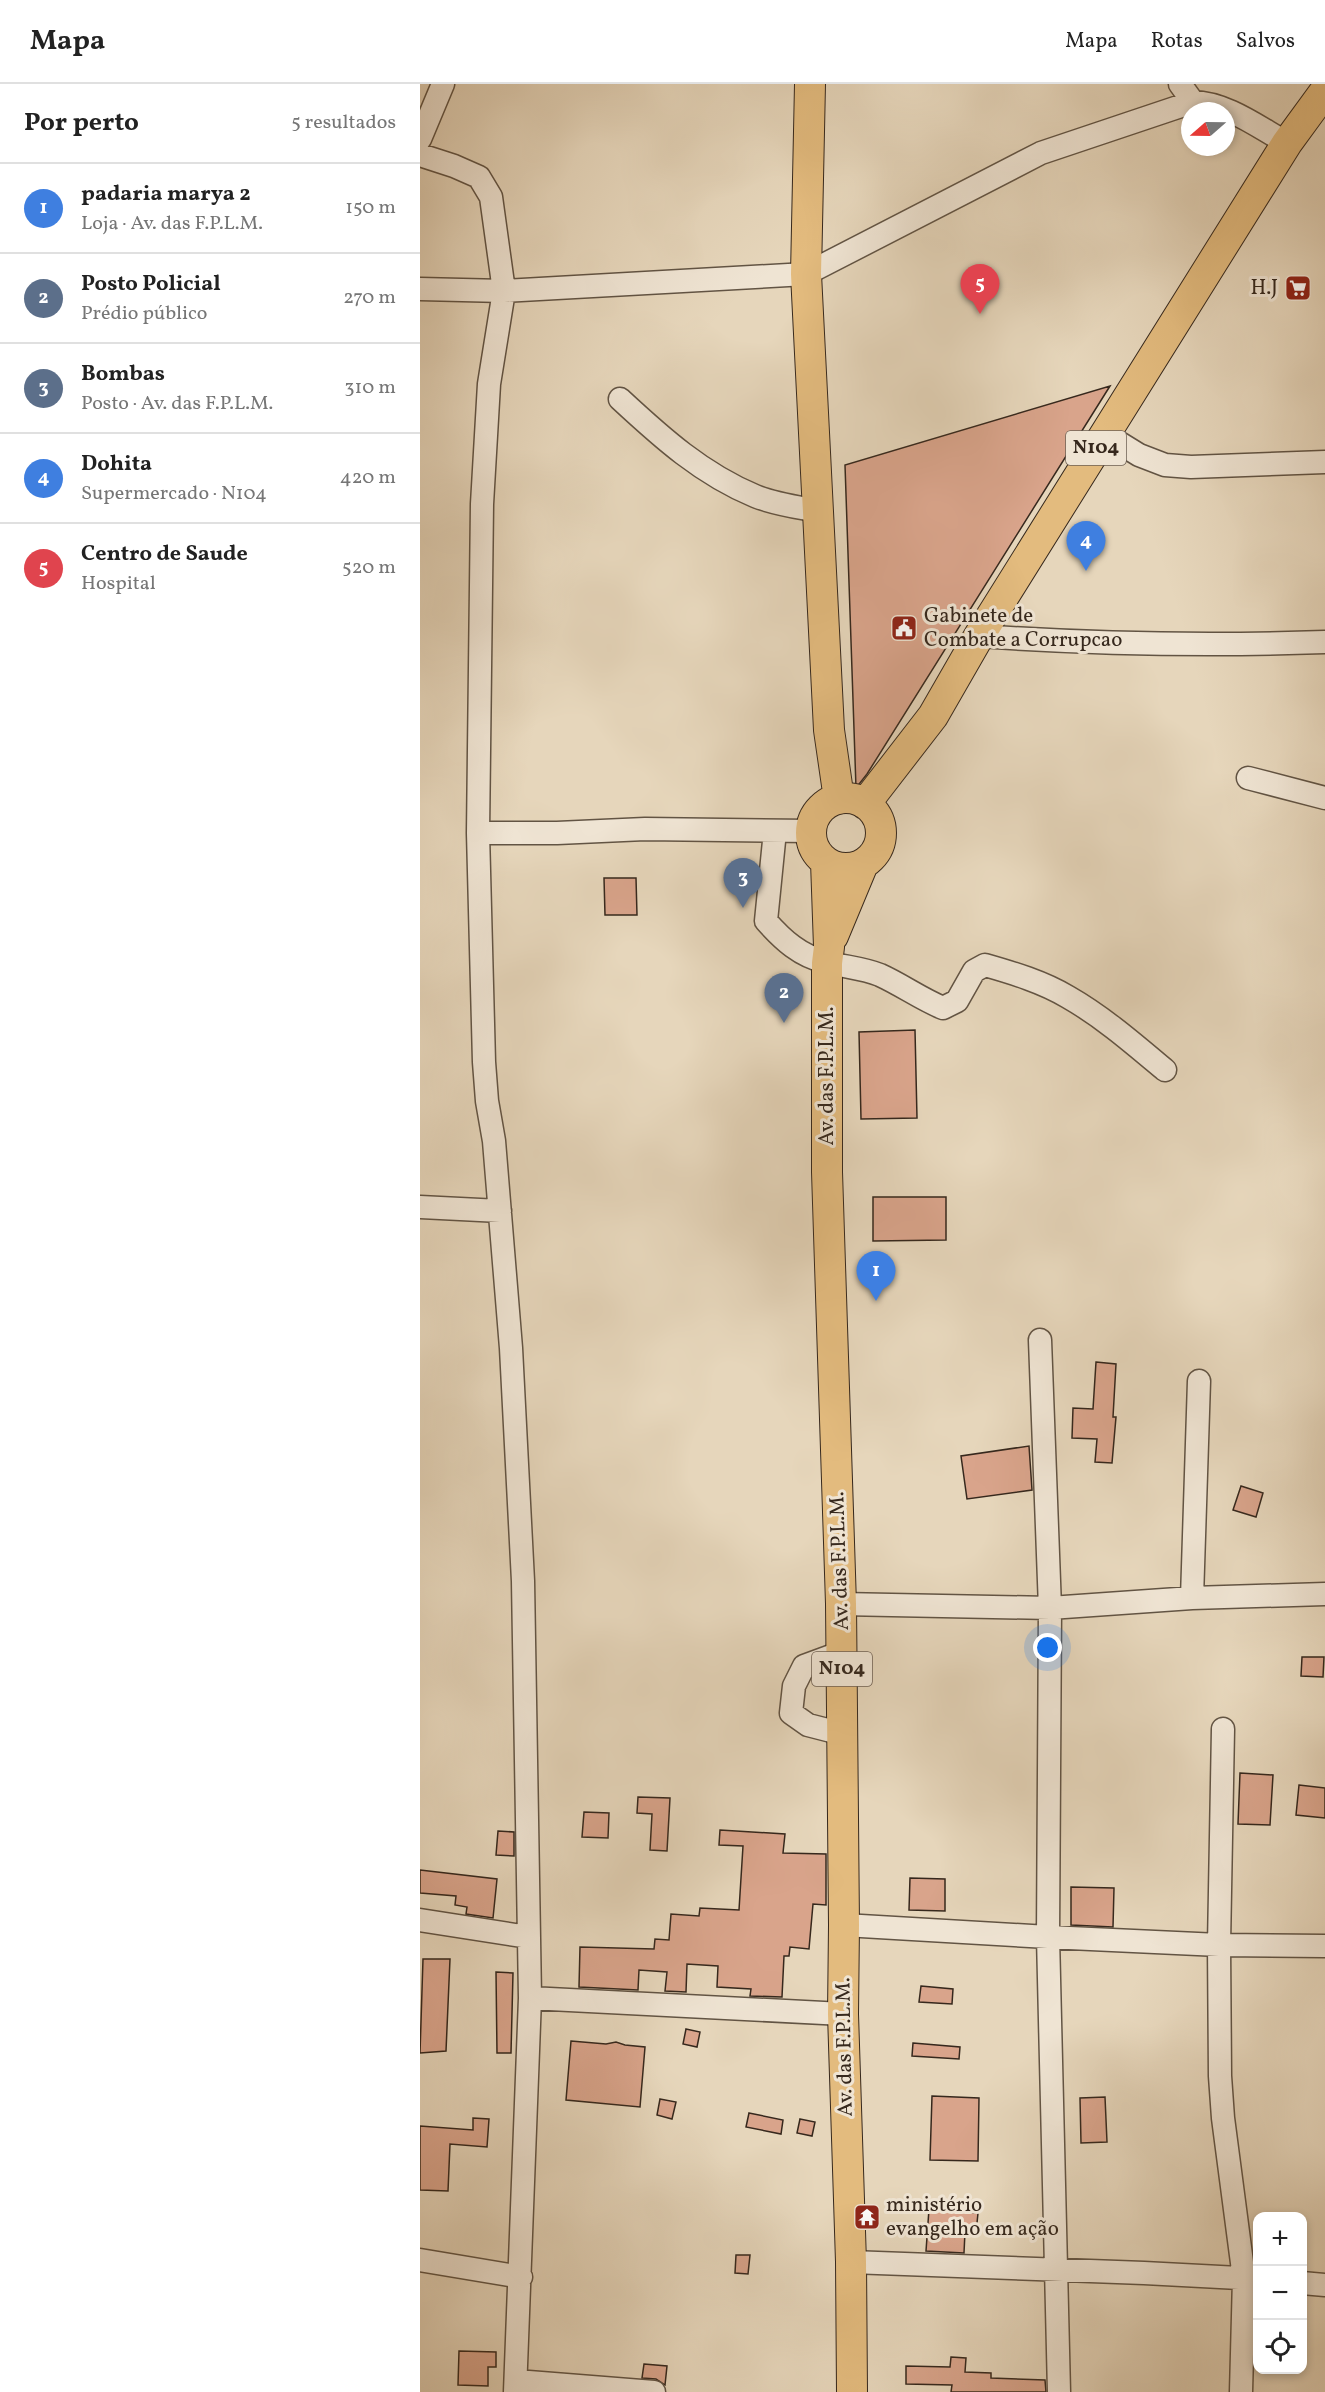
<!DOCTYPE html>
<html lang="pt">
<meta charset="utf-8">
<style>
body{margin:0;font-family:Vollkorn,serif;background:#f6f6f6;color:#222}
.controls{position:absolute;right:18px;bottom:18px;display:grid;overflow:hidden;border-radius:12px;box-shadow:0 3px 9px #0003}
.controls button{width:54px;height:54px;display:grid;place-items:center;padding:0;border:0;border-bottom:2px solid #e0e0e0;background:#fff;color:#222;font:30px sans-serif}
.compass{position:absolute;left:761px;top:18px;width:54px;height:54px;border-radius:50%;background:#fff;box-shadow:0 3px 9px #0003;rotate:250deg}
.you{position:absolute;left:628px;top:1564px;width:21px;height:21px;margin:-15px;border:4px solid #fff;border-radius:50%;background:#1a73e8;box-shadow:0 0 0 9px #1a73e833}
.badge{display:grid;place-items:center;width:39px;height:39px;border-radius:50%;background:#db2777;color:#fff;font-size:20px;font-weight:700}
.pin{position:absolute;translate:-50% -50px;filter:drop-shadow(0 2px 3px #0008)}
.pin::after{content:'';position:absolute;top:32px;width:21px;height:18px;background:inherit;clip-path:polygon(0 0,100% 0,50% 100%)}
.list{margin:0;padding:0;list-style:none}
h2{display:flex;justify-content:space-between;align-items:center;height:78px;margin:0;padding:0 24px;font-size:26px}
h2 small{font-size:20px;font-weight:400;color:#767676}
.list li{display:grid;grid-template-columns:39px 1fr auto;gap:18px;align-items:center;box-sizing:border-box;height:90px;padding:0 24px;border-top:2px solid #e0e0e0}
.list b{display:block;font-size:22px;white-space:nowrap}
.list p{margin:0;font-size:20px;white-space:nowrap;color:#767676}
.list em{font-size:20px;font-style:normal;color:#767676}
.icon{flex:none;width:33px;height:33px;fill:none;stroke:currentColor;stroke-width:2;stroke-linecap:round;stroke-linejoin:round}
.map{position:relative;flex:none;width:905px;height:2308px;overflow:hidden}
header{display:flex;align-items:center;gap:36px;box-sizing:border-box;height:84px;padding:0 30px;background:#fff;border-bottom:2px solid #e0e0e0}
header strong{font-size:28px}
nav{display:flex;gap:33px;margin-inline-start:auto;font-size:21px}
main{display:flex}
aside{flex:1;background:#fff}
.map>svg:first-child{display:block}
.building{fill:#d9a48b;stroke:#36281d;stroke-width:1.5}
.lines{fill:none;stroke-linecap:round;stroke-linejoin:round}
.minor-casing{stroke:#625444;stroke-width:25}
.major-casing{stroke:#36281d;stroke-width:32}
.minor{stroke:#efe4d3;stroke-width:22}
.major{stroke:#e3bb7e;stroke-width:30}
.labels{text-anchor:middle;dominant-baseline:central;stroke-width:6;stroke-linejoin:round;paint-order:stroke}
.shield{fill:#efe4d3;stroke:#6e6054;stroke-width:1.5}
.shield-label{font-size:20px;font-weight:bold;fill:#36281d}
.poi-label{font-size:21px;fill:#36281d;stroke:#efe4d3;text-anchor:start}
.street-label{font-size:21px;fill:#36281d;stroke:#efe4d3}
</style>
<header>
<strong>Mapa</strong>
<nav><a>Mapa</a><a>Rotas</a><a>Salvos</a></nav>
</header>
<main>
<aside>
<h2>Por perto<small>5 resultados</small></h2>
<ul class="list">
<li><span class="badge" style="background:#3f7fe0">1</span><div><b>padaria marya 2</b><p>Loja · Av. das F.P.L.M.</p></div><em>150 m</em></li>
<li><span class="badge" style="background:#5c6f8a">2</span><div><b>Posto Policial</b><p>Prédio público</p></div><em>270 m</em></li>
<li><span class="badge" style="background:#5c6f8a">3</span><div><b>Bombas</b><p>Posto · Av. das F.P.L.M.</p></div><em>310 m</em></li>
<li><span class="badge" style="background:#3f7fe0">4</span><div><b>Dohita</b><p>Supermercado · N104</p></div><em>420 m</em></li>
<li><span class="badge" style="background:#e0444e">5</span><div><b>Centro de Saude</b><p>Hospital</p></div><em>520 m</em></li>
</ul>
</aside>
<div class="map">
<svg width="905" height="2308" viewBox="0 0 905 2308">
<rect width="100%" height="100%" fill="#e6d6bb"/>
<filter id="stains"><feTurbulence type="fractalNoise" baseFrequency=".00333" numOctaves="4"/><feColorMatrix values="0 0 0 0 .2 0 0 0 0 .09 0 0 0 0 .02 0 0 0 .5 -.17"/></filter>
<radialGradient id="worn" r=".72"><stop offset=".6" stop-color="#630" stop-opacity="0"/><stop offset="1" stop-color="#630" stop-opacity=".3"/></radialGradient>
<!-- building -->
<path class="building" d="M690,302L447,690L436,704L425,381Z
M184,794H216L217,831H185Z
M495,946L497,1034L441,1035L439,948Z
M453,1113H526V1156L453,1157Z
M676,1278L696,1280L693,1333H696L692,1379L675,1378L677,1355L652,1354L653,1324L673,1325Z
M609,1362L612,1406L547,1415L541,1372Z
M821,1402L843,1409L836,1433L813,1426Z
M882,1573H904L903,1593L881,1592Z
M820,1689L853,1691L850,1741L818,1740Z
M879,1701L905,1704V1734L876,1731Z
M218,1713L250,1714L247,1767L230,1766L232,1730L217,1729Z
M164,1728L189,1729L188,1754L162,1753Z
M300,1746L365,1750L363,1769L406,1770V1821L393,1820L389,1865L370,1863L369,1872H364L362,1913L330,1912L331,1905L297,1903L298,1882L267,1880L266,1908L245,1907L247,1888L219,1886L218,1906L159,1903L160,1863L234,1865L235,1855L249,1856L251,1830L279,1832L280,1824L319,1826L323,1762L299,1761Z
M78,1747L94,1748V1772L76,1771Z
M0,1786L77,1795L73,1834L46,1830L47,1823L35,1821L36,1812L0,1809Z
M490,1794L525,1795V1827L489,1826Z
M651,1803L694,1804L693,1843L651,1841Z
M3,1875H30L26,1967L0,1969Z
M76,1888L93,1889L91,1969H77Z
M501,1902L533,1905L532,1920L499,1918Z
M266,1945L280,1948L277,1963L263,1960Z
M151,1957L186,1960L196,1958L205,1961L225,1963L220,2023L146,2016Z
M493,1959L540,1963L539,1975L492,1972Z
M512,2012L559,2014L558,2077L510,2076Z
M685,2013L687,2058L661,2059L660,2014Z
M240,2015L256,2018L252,2035L237,2031Z
M329,2029L363,2036L361,2050L326,2043Z
M53,2034L69,2035L67,2063L30,2060L28,2107L0,2106V2042L53,2046Z
M380,2035L395,2038L392,2052L377,2049Z
M509,2125L558,2129L556,2149L545,2148L544,2169L506,2167Z
M316,2171H330L328,2190L315,2189Z
M39,2267L76,2268V2283H68V2302L38,2301Z
M531,2273L546,2274L545,2288L571,2289V2294L625,2296L626,2308H531L532,2301L486,2300V2282L530,2283Z
M224,2280L247,2282L245,2301L236,2295L222,2294Z"/>
<g class="lines">
<defs>
<path id="minor" d="M760,0L773,18
M0,55L23,0
M0,71L34,82L59,93L71,113L84,207L69,300L62,420L58,749L64,978L67,1017L74,1057L91,1264L103,1497L110,1914L95,2308
M0,205L84,207L386,190L621,69L773,18C807,19 838,43 867,59
M200,315C242,354 282,390 335,412C354,420 377,423 398,427
M685,350L719,371L745,381L771,383L905,378
M559,552C674,560 789,562 905,558
M828,694L905,714
M355,747L346,837C363,856 380,872 406,878C424,883 443,884 460,891C482,901 501,915 523,924L537,917L554,887L565,881C593,889 623,898 648,913C683,933 714,960 745,986
M58,749H137L225,745L391,747
M0,1123L80,1127
M620,1256L630,1524L628,1853L639,2308
M772,1514L779,1297
M421,1520L630,1524L772,1514L905,1510
M422,1568L384,1582L374,1602L371,1629L388,1641L423,1650
M803,1645L799,1861L800,1992L803,2034L824,2194L821,2308
M0,1836L108,1853
M424,1841L628,1853L799,1861L905,1862
M110,1914L423,1930
M0,2176L101,2193
M431,2178L724,2189L838,2195
M882,2199L905,2201
M96,2297L234,2308"/>
<path id="major" d="M390,0L386,190L409,646L419,715
M391 749a35 35 0 1 1 70 0a35 35 0 1 1-70 0Z
M445,720L513,632L559,552L867,59L905,7
M406,778L409,863L407,879V1088L421,1520L424,1841L423,1930L431,2178L432,2308
M413,852L443,780"/>
</defs>
<!-- minor casing -->
<use href="#minor" class="minor-casing"/>
<!-- major casing -->
<use href="#major" class="major-casing"/>
<!-- minor -->
<use href="#minor" class="minor"/>
<!-- major -->
<use href="#major" class="major"/>
</g>
<!-- icons -->
<defs>
<symbol id="supermarket-square" viewBox="-11 -11 22 22"><rect x="-9" y="-9" width="18" height="18" rx="4" fill="#8f2418" stroke="#efe4d3"/><path d="M-6-5.5h2.5l.6 2H6L4.5 2H-2.5L-4.4-4H-6ZM-1.5 3.2a1.3 1.3 0 1 0 .1 0ZM3 3.2a1.3 1.3 0 1 0 .1 0Z" fill="#fff"/></symbol>
<symbol id="civic-square" viewBox="-11 -11 22 22"><rect x="-9" y="-9" width="18" height="18" rx="4" fill="#8f2418" stroke="#efe4d3"/><path d="M-.6-6.5H3V-4.5H.6V-3L4-1V1h2V6H-6V1h2V-1L-.6-3ZM-1.2 2.5V6h2.4V2.5Z" fill="#fff"/></symbol>
<symbol id="temple-square" viewBox="-11 -11 22 22"><rect x="-9" y="-9" width="18" height="18" rx="4" fill="#8f2418" stroke="#efe4d3"/><path d="M0-6L5-2H3V0L6.5 2.5H4V6H1.5V3h-3V6H-4V2.5H-6.5L-3 0V-2H-5Z" fill="#fff"/></symbol>
</defs>
<g fill-rule="evenodd">
<use href="#supermarket-square" x="863" y="189" width="30" height="30"/>
<use href="#civic-square" x="469" y="529" width="30" height="30"/>
<use href="#temple-square" x="432" y="2118" width="30" height="30"/>
</g>
<g class="labels">
<!-- shield labels -->
<g class="shield">
<rect x="646" y="347" width="60" height="34" rx="4.5"/>
<rect x="392" y="1568" width="60" height="34" rx="4.5"/>
</g>
<g class="shield-label">
<text x="676" y="364">N104</text>
<text x="422" y="1585">N104</text>
</g>
<!-- poi labels -->
<g class="poi-label">
<text x="858" y="204" text-anchor="end">H.J</text>
<text x="504" y="532">Gabinete de<tspan x="504" dy="24">Combate a Corrupcao</tspan></text>
<text x="466" y="2121">ministério<tspan x="466" dy="24">evangelho em ação</tspan></text>
</g>
<!-- street labels -->
<g class="street-label">
<text transform="translate(407 992) rotate(-90)">Av. das F.P.L.M.</text>
<text transform="translate(420 1477) rotate(-92)">Av. das F.P.L.M.</text>
<text transform="translate(425 1963) rotate(-91)">Av. das F.P.L.M.</text>
</g>
</g>
<rect width="100%" height="100%" filter="url(#stains)"/>
<rect width="100%" height="100%" fill="url(#worn)"/>
</svg>
<div class="controls">
<button>+</button>
<button>−</button>
<button><svg class="icon" aria-label="locate" viewBox="0 0 24 24"><circle cx="12" cy="12" r="6"/><path d="M12 2v4M12 18v4M2 12h4M18 12h4"/></svg></button>
</div>
<svg class="compass" viewBox="-18 -18 36 36"><path d="M0-13l5 13h-10z" fill="#e53935"/><path d="M0 13l5-13h-10z" fill="#767676"/></svg>
<div class="you"></div>
<div class="pin badge" style="left:456px;top:1217px;background:#3f7fe0">1</div>
<div class="pin badge" style="left:364px;top:939px;background:#5c6f8a">2</div>
<div class="pin badge" style="left:323px;top:824px;background:#5c6f8a">3</div>
<div class="pin badge" style="left:666px;top:487px;background:#3f7fe0">4</div>
<div class="pin badge" style="left:560px;top:230px;background:#e0444e">5</div>
</div>
</main>
